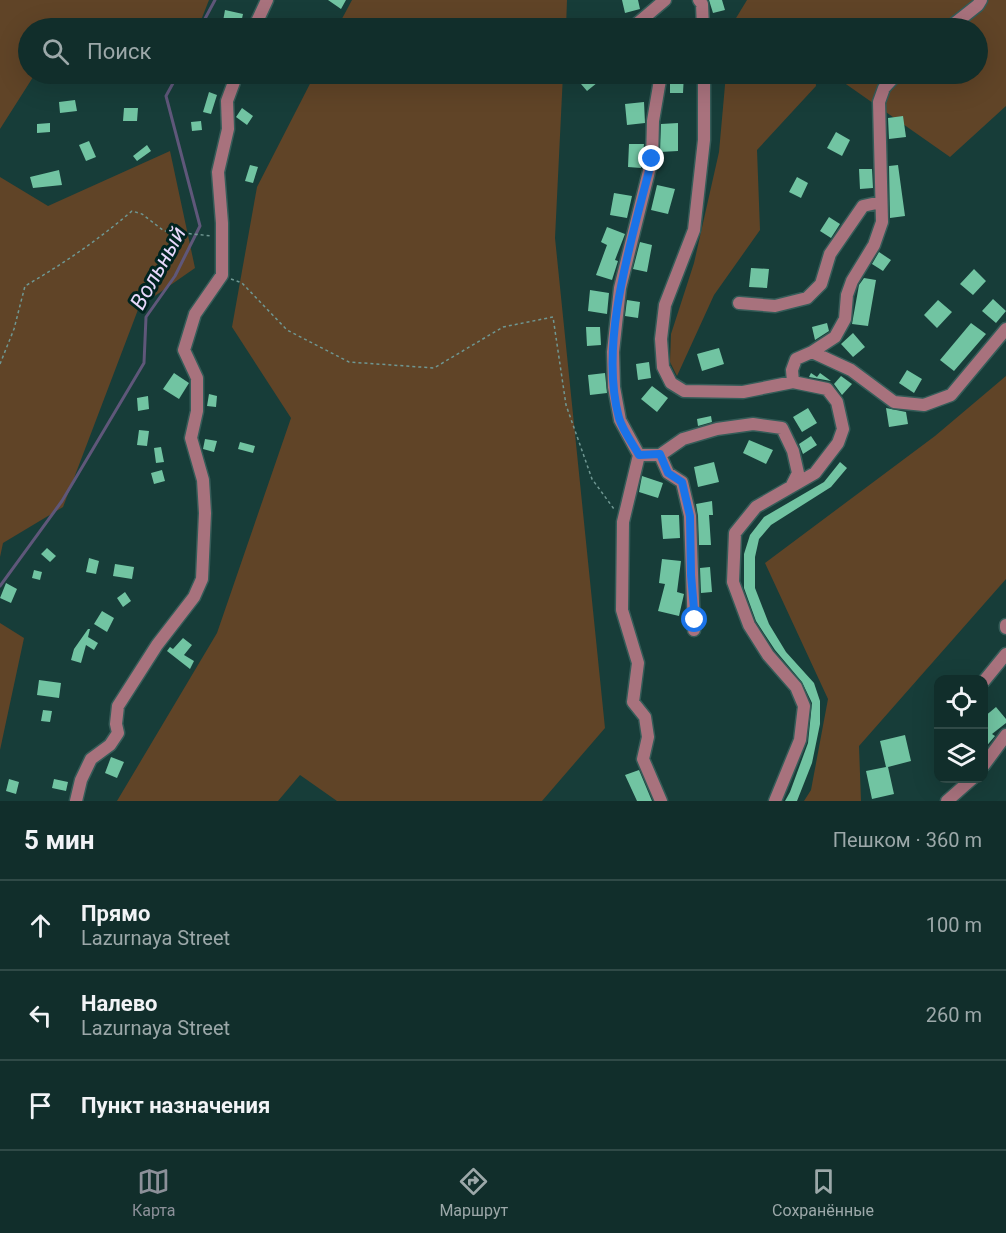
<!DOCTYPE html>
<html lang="ru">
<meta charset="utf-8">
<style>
body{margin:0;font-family:Roboto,sans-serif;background:#1a3633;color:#f1f3f6}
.controls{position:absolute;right:18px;bottom:18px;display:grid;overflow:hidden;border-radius:12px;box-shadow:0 6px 24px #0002}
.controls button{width:54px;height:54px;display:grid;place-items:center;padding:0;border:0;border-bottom:2px solid #304a47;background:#112e2b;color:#f1f3f6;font:30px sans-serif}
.stop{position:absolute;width:18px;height:18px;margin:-14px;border:4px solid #1a73e8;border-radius:50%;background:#fff}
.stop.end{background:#1a73e8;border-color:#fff;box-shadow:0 2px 6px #0008}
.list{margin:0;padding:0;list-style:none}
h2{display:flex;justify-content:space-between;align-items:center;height:78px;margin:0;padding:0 24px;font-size:26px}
h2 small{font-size:20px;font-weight:400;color:#9ca8a9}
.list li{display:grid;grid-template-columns:39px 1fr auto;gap:18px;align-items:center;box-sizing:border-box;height:90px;padding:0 24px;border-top:2px solid #304a47}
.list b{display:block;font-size:22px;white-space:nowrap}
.list p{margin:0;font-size:20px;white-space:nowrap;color:#9ca8a9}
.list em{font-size:20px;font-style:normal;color:#9ca8a9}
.icon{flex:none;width:33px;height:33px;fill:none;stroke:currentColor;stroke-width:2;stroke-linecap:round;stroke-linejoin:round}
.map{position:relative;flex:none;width:1006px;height:801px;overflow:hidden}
.search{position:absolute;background:#112e2b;box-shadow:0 6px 24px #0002;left:18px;right:18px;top:18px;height:66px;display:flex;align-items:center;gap:15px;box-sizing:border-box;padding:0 21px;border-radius:33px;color:#9ca8a9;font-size:22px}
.sheet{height:348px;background:#112e2b}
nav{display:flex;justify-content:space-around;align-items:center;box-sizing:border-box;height:84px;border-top:2px solid #304a47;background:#112e2b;font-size:16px;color:#9ca8a9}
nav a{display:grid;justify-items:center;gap:3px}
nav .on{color:#8c9099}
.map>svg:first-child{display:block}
.green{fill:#604427}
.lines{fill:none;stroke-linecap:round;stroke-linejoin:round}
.stream{stroke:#5f577a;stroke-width:3}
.building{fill:#71c4a2}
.minor-casing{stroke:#355c58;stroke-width:15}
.path{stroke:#6f9792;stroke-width:1.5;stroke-dasharray:3 3;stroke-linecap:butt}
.minor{stroke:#a8727d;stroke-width:12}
.route{stroke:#1a73e8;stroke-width:8}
.labels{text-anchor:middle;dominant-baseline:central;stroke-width:6;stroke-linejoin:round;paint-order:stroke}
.water-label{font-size:22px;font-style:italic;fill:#e7d8fb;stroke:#002420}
</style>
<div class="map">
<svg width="1006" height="801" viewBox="0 0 1006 801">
<rect width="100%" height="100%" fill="#173d39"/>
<!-- green -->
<path class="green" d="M0,0H209L198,28H28V74H35L0,129Z
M352,0H567L566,28H337Z
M747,0H1006V106L950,157L843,82L841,74H978V28H730Z
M315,74H563L555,238L605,728L542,801H337L300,775L278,801H117L217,633L291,418L232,327L257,187Z
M726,74H815L816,86L757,150L760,230L714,295L677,376L670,362L671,334L694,263L719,152Z
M170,151L195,268L139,307L63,507L3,543L0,557V177L48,206Z
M1006,376V579L859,746L861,801H804L811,790L828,699L765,563L935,436Z
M0,623L24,638L0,750Z"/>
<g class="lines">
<!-- stream -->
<path class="stream" d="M200,28L215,0
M0,586L62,501L144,363L146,317L175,276L200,226L166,96L178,74"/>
</g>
<!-- building -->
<path class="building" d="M328,0H346L341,9Z
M622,0H638L640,9L625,13Z
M709,0H722L725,10L713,13Z
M225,10L243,14L240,28L222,27Z
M592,74H608L587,91L581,84Z
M670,74H684L683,93H670Z
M209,92L217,95L211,114L203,112Z
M75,100L77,111L60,113L59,102Z
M644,102L645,123L627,125L625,104Z
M124,108H138L137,121H123Z
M242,108L253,116L247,125L236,117Z
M903,116L906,137L889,139L888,118Z
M201,121L202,130L192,131L191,122Z
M50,123V132L37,133V124Z
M678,123V151L660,152L661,124Z
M836,132L850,140L842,156L827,148Z
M89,141L96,157L86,161L79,145Z
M629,144H644L641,168L628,167Z
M147,145L151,151L137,161L133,156Z
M250,165L258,167L253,183L245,181Z
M898,165L905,216L890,218L889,166Z
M859,169H872L873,188L860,189Z
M59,170L62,185L33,188L30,177Z
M797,177L808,183L801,198L789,192Z
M657,185L675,189L668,214L651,210Z
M614,193L632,196L627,218L610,215Z
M829,217L840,224L831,238L820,231Z
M607,227L625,234L615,260L618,261L612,280L596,275L607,245L601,242Z
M640,242L652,245L647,272L633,269Z
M879,252L891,260L883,271L872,264Z
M751,268L769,269L767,288L749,287Z
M974,269L986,281L973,295L960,284Z
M864,278L876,280L868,326L852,324L859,285Z
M590,290L609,293L607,314L588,311Z
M993,299L1006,311L996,323L982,311Z
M627,300L640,302L638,318L625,316Z
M938,300L952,312L937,328L924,315Z
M827,323L829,331L815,340L812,327Z
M971,323L986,334L954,371L940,360Z
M586,327H600L601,345L587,346Z
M853,333L865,347L853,357L841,344Z
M719,348L724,364L702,371L697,354Z
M649,362L651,378L638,380L636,364Z
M907,370L922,379L914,393L899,383Z
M174,373L189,383L179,399L163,389Z
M605,373L607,393L590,395L588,375Z
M811,373L817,377L820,373L831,381L809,377Z
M841,376L852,384L842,395L834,384Z
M652,386L668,398L657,412L641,399Z
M209,394L217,396L216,407L207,406Z
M148,396L149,409L138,411L137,398Z
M808,408L817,423L802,432L793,417Z
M886,408L906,412L908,424L889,427Z
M711,416L712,422L698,426L697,419Z
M139,430L149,431L147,446L137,445Z
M811,436L817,445L803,454L799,444Z
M205,439L217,441L214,452L203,449Z
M749,440L773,450L766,464L743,453Z
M240,442L255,446L253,453L238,449Z
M161,447L164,462L156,463L154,448Z
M714,462L719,482L698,487L694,467Z
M840,462L847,468L831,487L771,525L759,539L755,557V588L769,624L786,652L814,683L820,701V724L812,763L797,801H785L790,792L808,743L812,703L802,682L775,650L756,621L744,588V554L750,535L764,517L824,482Z
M162,470L165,481L154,484L151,473Z
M642,476L663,483L658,498L639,492Z
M712,501L713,515H709L711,545H699L698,516L696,504Z
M661,515H679L680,538L663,539Z
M47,548L56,556L50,562L41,554Z
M89,558L99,561L96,574L86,572Z
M662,559L681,561L677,592L684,594L679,616L658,611L665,584L659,583Z
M115,564L134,567L132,579L113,576Z
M710,567L712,592L701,593L700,568Z
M34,570L42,572L40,580L32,578Z
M6,583L17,589L11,603L0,598Z
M125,592L131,601L123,607L117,598Z
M102,611L114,618L107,632L94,624Z
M88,629H90L88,637L98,643L94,650L86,645L81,663L71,660L74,649Z
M183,638L192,645L184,655L194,661L190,669L167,651L170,647L173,649Z
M39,680L61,683L59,698L37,695Z
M996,707L1006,719V723L992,734L995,736L984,749V717Z
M43,710L52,711L50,722L41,721Z
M905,735L911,761L888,767L894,794L872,799L866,771L886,767L880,741Z
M111,757L124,762L117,778L105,773Z
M639,770L652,801H637L625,775Z
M9,779L19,782L16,794L6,791Z
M54,779L68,782L66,791L52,788Z"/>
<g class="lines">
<defs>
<path id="minor" d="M699,0L702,4L703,28
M254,28L267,0
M632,28L665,0
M949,28L978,5L981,0
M661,74L653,121L652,159L620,288L613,352L614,387L620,420L639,455H660L668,473L682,482L690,516L694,630
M704,74V140L694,230L665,305L661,339L663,367L671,383L684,391L743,392L793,382
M578,76L581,74
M739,303L775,306L807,298L821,284L830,254L863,206L881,202
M812,352L835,337L845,319L847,295L852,281L874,245L882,222L879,102L884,88L897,74
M639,455L623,522L622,610L638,663L633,702L645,717L648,737L643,759L661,801
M660,455L683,439L717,429L753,424L782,428L793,451L798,473L791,487
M1006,625V628
M984,681L1006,654
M984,765L1006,735
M76,801L81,780L91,759L110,745L118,733L116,724L118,706L157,645L194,597L202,579L205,513L203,480L191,438L197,411V378L184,350L195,314L222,275V223L218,172L228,129L227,101L237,74
M775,801L800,740L804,706L796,687L768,655L749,625L733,582L735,533L756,507L815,473L838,443L843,429L837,402L827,389L793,382L792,370L796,359L812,352L851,370L894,402L924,405L951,395L1006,329
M947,801L973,778"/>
</defs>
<!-- minor casing -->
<use href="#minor" class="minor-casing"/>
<!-- path -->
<path class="path" d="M231,279L242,283L287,330L349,362L434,368L503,327L553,317L566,405L592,479L614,509
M0,364L14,329L25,286C63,264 98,240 132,211L142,214L164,231L212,236"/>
<!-- minor -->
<use href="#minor" class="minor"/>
</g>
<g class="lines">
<!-- route -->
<path class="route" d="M652,159C633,236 598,341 619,418C623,431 633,444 639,455L660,454L668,473L682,482L690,516L691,575L695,620"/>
</g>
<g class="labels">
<!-- water labels -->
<g class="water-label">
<text transform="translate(158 268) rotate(-61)">Вольный</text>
</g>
</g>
</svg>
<div class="controls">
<button><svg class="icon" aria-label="locate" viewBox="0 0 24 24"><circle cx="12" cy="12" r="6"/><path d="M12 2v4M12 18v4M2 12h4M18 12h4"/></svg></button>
<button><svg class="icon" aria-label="layers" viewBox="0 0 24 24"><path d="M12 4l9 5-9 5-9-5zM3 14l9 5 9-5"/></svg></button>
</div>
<div class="stop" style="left:695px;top:620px"></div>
<div class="stop end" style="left:652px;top:159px"></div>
<div class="search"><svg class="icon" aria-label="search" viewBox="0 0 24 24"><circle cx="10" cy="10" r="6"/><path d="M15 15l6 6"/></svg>Поиск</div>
</div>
<section class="sheet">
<h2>5 мин<small>Пешком · 360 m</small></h2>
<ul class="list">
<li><svg class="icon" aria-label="ahead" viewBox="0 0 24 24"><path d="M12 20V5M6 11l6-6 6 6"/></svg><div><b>Прямо</b><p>Lazurnaya Street</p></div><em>100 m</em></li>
<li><svg class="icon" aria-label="left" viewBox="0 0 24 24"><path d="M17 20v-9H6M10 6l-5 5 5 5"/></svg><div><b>Налево</b><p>Lazurnaya Street</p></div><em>260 m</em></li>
<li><svg class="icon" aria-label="arrive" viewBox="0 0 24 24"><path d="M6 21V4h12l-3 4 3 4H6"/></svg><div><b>Пункт назначения</b></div></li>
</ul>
</section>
<nav>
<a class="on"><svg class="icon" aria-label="map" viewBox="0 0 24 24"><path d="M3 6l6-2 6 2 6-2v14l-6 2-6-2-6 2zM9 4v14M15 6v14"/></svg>Карта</a>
<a><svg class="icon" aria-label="directions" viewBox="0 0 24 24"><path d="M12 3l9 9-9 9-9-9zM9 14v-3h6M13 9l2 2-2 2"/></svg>Маршрут</a>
<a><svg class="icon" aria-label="saved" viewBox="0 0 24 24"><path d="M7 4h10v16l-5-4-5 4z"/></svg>Сохранённые</a>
</nav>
